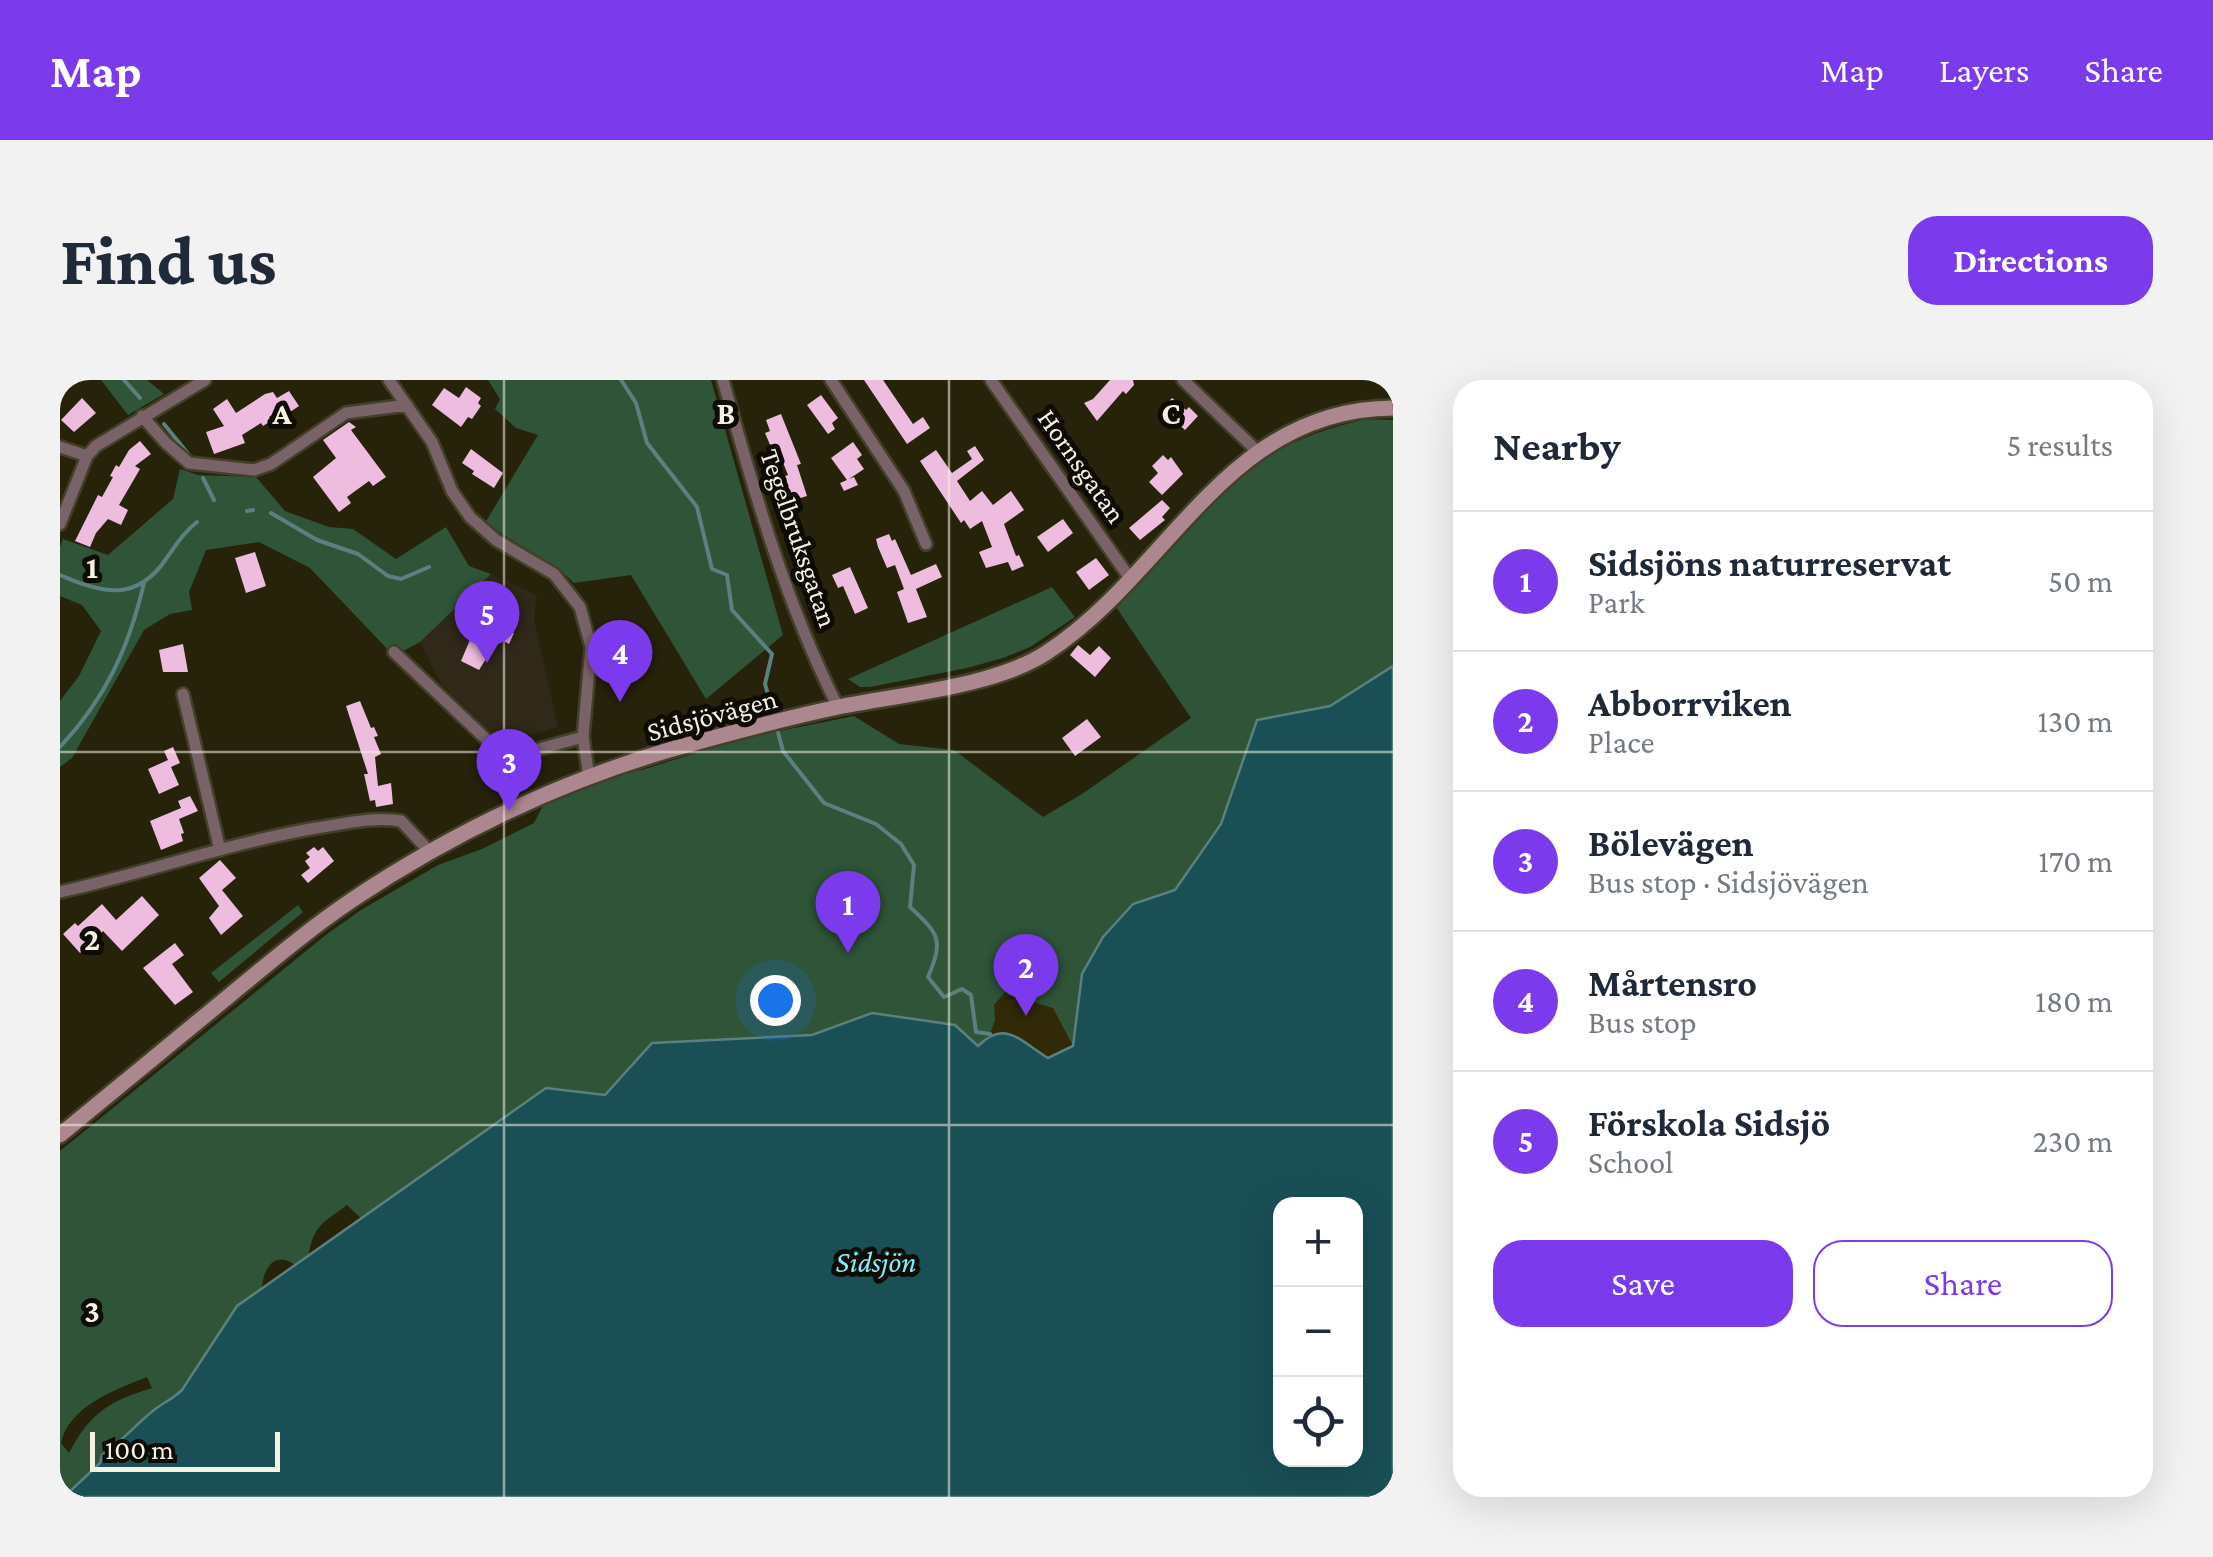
<!DOCTYPE html>
<meta charset="utf-8">
<style>
body{margin:0;font-family:"Crimson Pro",serif;background:#f2f2f3;color:#1f2937}
.controls{position:absolute;right:30px;bottom:30px;display:grid;overflow:hidden;border-radius:20px;box-shadow:0 10px 40px #0002}
.controls button{width:90px;height:90px;display:grid;place-items:center;padding:0;border:0;border-bottom:2px solid #e0e1e3;background:#fff;color:#1f2937;font:50px sans-serif}
.scale{position:absolute;left:30px;bottom:25px;width:190px;box-sizing:border-box;padding-left:10px;border:5px solid #f5f2e4;border-top:0;font-size:28px;line-height:35px;white-space:nowrap;color:#f5f2e4;-webkit-text-stroke:8px #0e0b04;paint-order:stroke}
.you{position:absolute;left:715px;top:620px;width:35px;height:35px;margin:-25px;border:8px solid #fff;border-radius:50%;background:#1a73e8;box-shadow:0 0 0 15px #1a73e833}
.badge{display:grid;place-items:center;width:65px;height:65px;border-radius:50%;background:#7c3aed;color:#fff;font-size:32px;font-weight:700}
.pin{position:absolute;translate:-50% -82px;filter:drop-shadow(0 2px 5px #0008)}
.pin::after{content:'';position:absolute;top:52px;width:35px;height:30px;background:inherit;clip-path:polygon(0 0,100% 0,50% 100%)}
.list{margin:0;padding:0;list-style:none}
h2{display:flex;justify-content:space-between;align-items:center;height:130px;margin:0;padding:0 40px;font-size:42px}
h2 small{font-size:32px;font-weight:400;color:#747a83}
.list li{display:grid;grid-template-columns:65px 1fr auto;gap:30px;align-items:center;box-sizing:border-box;height:140px;padding:0 40px;border-top:2px solid #e0e1e3}
.list b{display:block;font-size:38px;white-space:nowrap}
.list p{margin:0;font-size:32px;white-space:nowrap;color:#747a83}
.list em{font-size:32px;font-style:normal;color:#747a83}
.actions{display:flex;gap:20px;padding:30px 40px}
.actions a{flex:1;padding:22px 0;border:2px solid #7c3aed;border-radius:30px;text-align:center;font-size:35px;color:#7c3aed}
.actions .main{background:#7c3aed;color:#fff}
.icon{flex:none;width:55px;height:55px;fill:none;stroke:currentColor;stroke-width:2;stroke-linecap:round;stroke-linejoin:round}
.map{position:relative;flex:none;width:1333px;height:1117px;overflow:hidden;border-radius:30px}
header{display:flex;align-items:center;gap:60px;box-sizing:border-box;height:140px;padding:0 50px;background:#7c3aed;color:#fff}
header strong{font-size:48px}
nav{display:flex;gap:55px;margin-inline-start:auto;font-size:35px}
.intro{display:flex;align-items:center;justify-content:space-between;box-sizing:border-box;height:240px;padding:0 60px}
h1{margin:0;font-size:70px}
.button{padding:25px 45px;border-radius:30px;background:#7c3aed;color:#fff;font-size:35px;font-weight:700}
main{display:flex;gap:60px;padding:0 60px}
aside{flex:1;background:#fff;border-radius:30px;box-shadow:0 10px 40px #0002}
.map>svg:first-child{display:block}
.education{fill:#302818}
.green{fill:#2f5438;fill-rule:evenodd}
.sand{fill:#312907}
.water{fill:#194f55;stroke:#5b8080;stroke-width:2.5;fill-rule:evenodd}
.lines{fill:none;stroke-linecap:round;stroke-linejoin:round}
.stream{stroke:#5b8080;stroke-width:4}
.building{fill:#edbcde}
.street-casing{stroke:#443f29;stroke-width:16}
.secondary-casing{stroke:#443f29;stroke-width:20}
.street{stroke:#7a6368;stroke-width:11}
.secondary{stroke:#ad8790;stroke-width:15}
.grid{fill:none;stroke:#f5f2e4;stroke-width:2.5;stroke-opacity:0.55}
.labels{text-anchor:middle;dominant-baseline:central;stroke-width:10;stroke-linejoin:round;paint-order:stroke}
.street-label{font-size:28px;fill:#f5f2e4;stroke:#0e0b04}
.water-label{font-size:30px;font-style:italic;fill:#83eef9;stroke:#0e0b04}
.grid-label{font-size:32px;text-anchor:middle;font-weight:bold;fill:#f5f2e4;stroke:#0e0b04;stroke-width:10;stroke-linejoin:round;paint-order:stroke}
</style>
<header>
<strong>Map</strong>
<nav><a>Map</a><a>Layers</a><a>Share</a></nav>
</header>
<div class="intro"><h1>Find us</h1><a class="button">Directions</a></div>
<main>
<div class="map">
<svg width="1333" height="1117" viewBox="0 0 1333 1117">
<rect width="100%" height="100%" fill="#27220a"/>
<!-- education -->
<path class="education" d="M431,194L477,215L474,239L498,347L441,363L381,304L360,262Z"/>
<!-- green -->
<path class="green" d="M41,0H87L104,14L68,35Z
M428,0H651L723,255L646,319L571,195L514,203L500,190L425,143L478,55L456,48L435,29L440,19Z
M1306,39L1333,40V1117H0V771L267,554L301,530L378,485L422,469L474,443L491,410L585,389L680,359L794,336L839,364L894,370L983,437L1022,414L1131,338L1056,227C1098,187 1136,134 1179,97C1216,65 1260,50 1306,39ZM1220,824H1296V1080H1220ZM287,825L307,844L129,1001L177,926L202,908C203,888 215,870 235,885L249,874C253,845 265,842 287,825ZM87,997L92,1008C49,1021 30,1033 9,1073L1,1063C9,1026 55,1010 87,997Z
M120,89L138,95L196,97L225,131L269,147L293,149L336,179L386,147L409,186L431,194L360,262L334,276L250,188L199,162L146,170L129,212L132,230L110,234L84,250L12,378L0,387V321L19,296L41,251L22,225L0,216V167L3,159L48,175L113,119Z
M992,207L1015,237L970,267L943,278L907,288L810,307H800L788,299Z
M238,525L243,532L159,602L151,593Z"/>
<!-- sand -->
<path class="sand" d="M947,597L958,601L969,600L963,615L969,621L993,628L1013,666L988,679L946,652L930,654L935,640L934,625L947,610Z"/>
<!-- water -->
<path class="water" d="M1333,286V1117H4L40,1083L42,1075C62,1062 76,1044 94,1030C104,1022 113,1019 122,1010L177,926L486,708L545,715L592,663L752,655L812,633L895,645L918,666C946,639 960,661 988,678L1013,666L1022,594L1043,557L1073,524L1115,510L1161,444L1197,340L1270,326ZM1220,824H1296V1080H1220Z"/>
<g class="lines">
<!-- stream -->
<path class="stream" d="M64,0L80,18
M561,0L576,23L587,63L637,127L652,189L667,195L672,230L712,274L705,304L714,336
M104,44L129,75
M143,98L154,120
M187,131L193,130
M211,133L257,160L298,174L328,196L341,199L369,187
M0,195C42,213 76,223 106,179C116,165 123,153 137,142
M716,345L723,371L764,423L816,444L841,464L854,485L850,527C879,554 884,559 868,597L884,617L902,609L911,615L916,652L930,654
M0,367C46,318 69,267 84,203"/>
</g>
<!-- building -->
<path class="building" d="M804,0H823L853,44L863,37L870,48L847,64Z
M1050,0H1073L1074,5L1066,14L1063,11L1037,41L1024,23L1033,19Z
M406,7L421,18L418,23L421,26L412,39L408,37L401,47L372,25L384,8L399,18Z
M229,11L239,26L230,32L226,26L209,37L211,41L203,46L201,43L182,55L185,63L154,74L146,52L164,46L153,29L167,19L176,33L205,14L213,12L217,18Z
M761,15L778,38L772,43L775,49L768,54L747,25Z
M22,18L36,33L14,52L1,40Z
M1112,18L1126,30L1129,27L1138,36L1125,50L1102,29Z
M721,34L741,84L737,85L747,116L731,121L725,96L728,95L716,65L711,67L705,53L710,51L706,40Z
M289,42L296,47L291,50L326,97L313,106L309,101L287,117L291,123L279,132L253,97L276,78L263,60Z
M80,61L91,74L75,86L80,89L59,125L68,130L61,145L48,139L36,153L30,167L15,161L38,115L42,117L53,97L50,96L56,85L59,87L69,70Z
M793,62L802,75L797,79L804,89L789,99L794,97L798,105L784,111L780,103L787,100L771,78Z
M915,66L924,80L897,101L910,121L922,111L933,125L951,111L964,130L944,144L956,176L959,175L964,186L952,191L948,182L926,188L919,172L932,167L922,141L910,149L904,140L901,143L860,81L876,70L892,93L912,79L907,71Z
M411,69L443,93L434,108L412,94L414,91L402,83Z
M1020,74L1044,107L1033,115L1008,83Z
M1103,75L1108,80L1111,77L1123,94L1102,115L1089,102L1098,93L1092,86Z
M1102,120L1110,128L1102,137L1105,140L1080,160L1069,148Z
M1003,139L1013,153L988,172L977,157Z
M829,154L832,161L835,159L851,195L876,184L882,197L856,209L867,237L848,243L837,212L844,209L835,185L827,188L818,167L816,159Z
M195,172L206,206L186,213L175,178Z
M1036,178L1049,195L1029,210L1016,192Z
M790,187L808,228L795,234L783,206L778,208L772,195Z
M431,214L448,223L436,244L454,253L449,264L439,258L419,290L401,281L415,248L413,247L417,239L414,237Z
M123,264L128,292H103L99,270Z
M1018,265L1030,275L1039,266L1051,278L1035,297L1010,275Z
M300,321L311,348L314,347L318,356L314,357L321,374L315,377L318,406L331,403L333,424L316,427L315,420L310,421L304,394H308L286,326Z
M1027,339L1041,357L1015,376L1002,358Z
M113,367L120,383L111,387L119,405L99,414L88,389L108,380L104,371Z
M130,416L138,431L119,439L124,453L121,454L123,461L101,470L90,441L121,428L118,421Z
M254,467L258,471L263,467L274,481L248,503L241,495L250,488L245,481L250,477L246,473Z
M160,480L176,498L162,510L183,536L161,555L149,538L159,526L139,498Z
M82,516L99,535L62,571L43,551L20,573L3,554L15,543L18,546L42,524L56,540Z
M115,563L124,575L112,584L133,612L115,625L83,588Z"/>
<g class="lines">
<defs>
<path id="street" d="M329,0L372,62L392,111L410,137L436,160L494,194L520,227L531,267L523,357L529,397
M663,0C694,112 726,224 778,327
M771,0L844,111L866,164
M931,0L1071,200
M1123,0L1197,71
M1325,0L1333,6
M82,36L106,63L129,83L194,90L211,84L286,33L347,25
M0,67L27,76
M0,144L27,76L36,66L145,0
M334,272L446,378L523,357
M123,314L160,470
M0,512C86,493 169,463 256,448C283,444 314,436 341,441L370,472"/>
<path id="secondary" d="M0,755C56,709 113,662 169,616C209,583 249,549 292,520C389,455 497,403 609,370C666,354 725,338 783,326C844,314 935,306 986,273C1110,193 1165,29 1333,28"/>
</defs>
<!-- street casing -->
<use href="#street" class="street-casing"/>
<!-- secondary casing -->
<use href="#secondary" class="secondary-casing"/>
<!-- street -->
<use href="#street" class="street"/>
<!-- secondary -->
<use href="#secondary" class="secondary"/>
</g>
<!-- grid -->
<path class="grid" d="M444,0V1117M889,0V1117M0,372H1333M0,745H1333"/>
<g class="labels">
<!-- street labels -->
<g class="street-label">
<text transform="translate(1022 86) rotate(55)">Hornsgatan</text>
<text transform="translate(739 158) rotate(71)">Tegelbruksgatan</text>
<text transform="translate(652 335) rotate(-15)">Sidsjövägen</text>
</g>
<!-- water labels -->
<g class="water-label">
<text x="816" y="881">Sidsjön</text>
</g>
</g>
<g class="grid-label">
<text x="222" y="44">A</text>
<text x="666" y="44">B</text>
<text x="1111" y="44">C</text>
<text x="32" y="198">1</text>
<text x="32" y="570">2</text>
<text x="32" y="942">3</text>
</g>
</svg>
<div class="controls">
<button>+</button>
<button>−</button>
<button><svg class="icon" aria-label="locate" viewBox="0 0 24 24"><circle cx="12" cy="12" r="6"/><path d="M12 2v4M12 18v4M2 12h4M18 12h4"/></svg></button>
</div>
<div class="scale">100 m</div>
<div class="you"></div>
<div class="pin badge" style="left:788px;top:573px">1</div>
<div class="pin badge" style="left:966px;top:636px">2</div>
<div class="pin badge" style="left:449px;top:431px">3</div>
<div class="pin badge" style="left:560px;top:322px">4</div>
<div class="pin badge" style="left:427px;top:283px">5</div>
</div>
<aside>
<h2>Nearby<small>5 results</small></h2>
<ul class="list">
<li><span class="badge">1</span><div><b>Sidsjöns naturreservat</b><p>Park</p></div><em>50 m</em></li>
<li><span class="badge">2</span><div><b>Abborrviken</b><p>Place</p></div><em>130 m</em></li>
<li><span class="badge">3</span><div><b>Bölevägen</b><p>Bus stop · Sidsjövägen</p></div><em>170 m</em></li>
<li><span class="badge">4</span><div><b>Mårtensro</b><p>Bus stop</p></div><em>180 m</em></li>
<li><span class="badge">5</span><div><b>Förskola Sidsjö</b><p>School</p></div><em>230 m</em></li>
</ul>
<div class="actions"><a class="main">Save</a><a>Share</a></div>
</aside>
</main>
